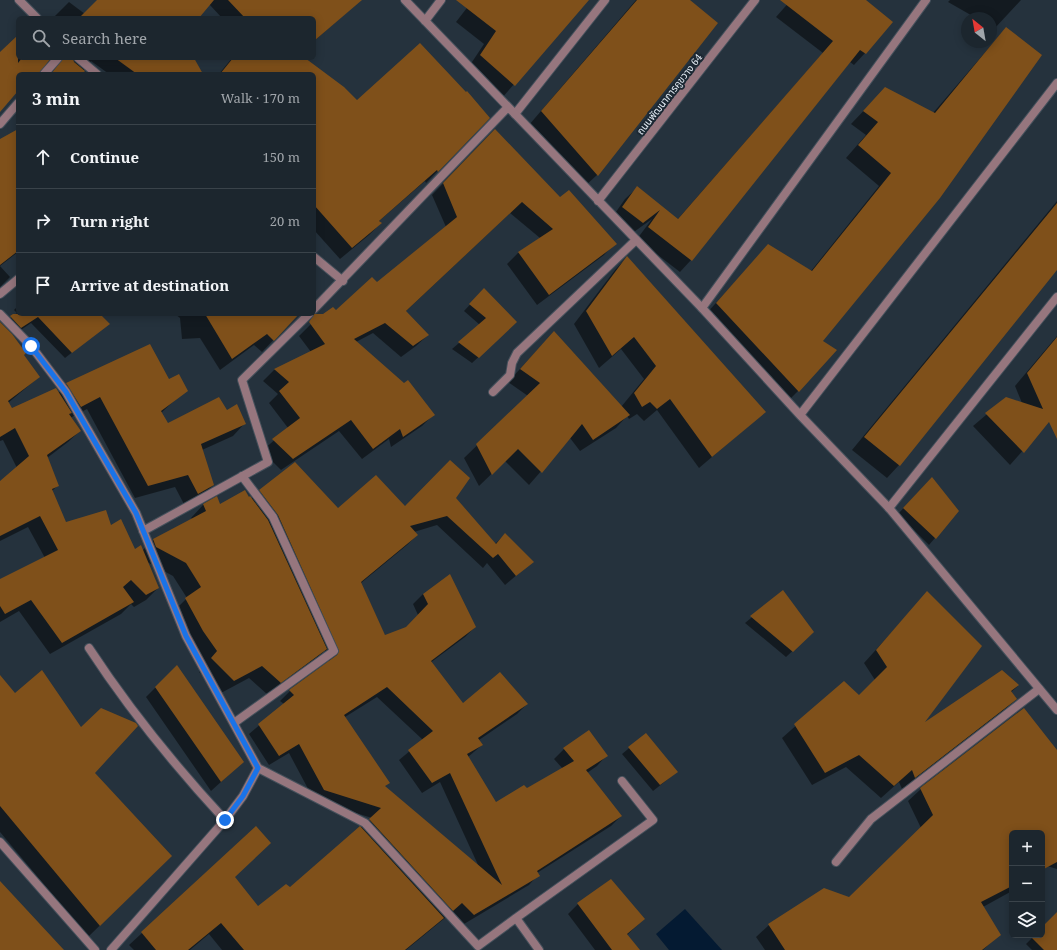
<!DOCTYPE html>
<meta charset="utf-8">
<style>
body{margin:0;font-family:"Noto Serif","Noto Sans Thai",serif;background:#252e36;color:#f1f3f6}
.controls{position:absolute;right:12px;bottom:12px;display:grid;overflow:hidden;border-radius:6px;box-shadow:0 2px 10px #0003}
.controls button{width:36px;height:36px;display:grid;place-items:center;padding:0;border:0;border-bottom:1px solid #3a434a;background:#1c262e;color:#f1f3f6;font:20px sans-serif}
.compass{position:absolute;left:961px;top:12px;width:36px;height:36px;border-radius:50%;background:#1c262e;box-shadow:0 2px 10px #0003;rotate:329deg}
.stop{position:absolute;width:12px;height:12px;margin:-9px;border:3px solid #1a73e8;border-radius:50%;background:#fff}
.stop.end{background:#1a73e8;border-color:#fff;box-shadow:0 1px 4px #0008}
.list{margin:0;padding:0;list-style:none}
h2{display:flex;justify-content:space-between;align-items:center;height:52px;margin:0;padding:0 16px;font-size:17px}
h2 small{font-size:13px;font-weight:400;color:#a0a5aa}
.list li{display:grid;grid-template-columns:26px 1fr auto;gap:12px;align-items:center;box-sizing:border-box;height:64px;padding:0 16px;border-top:1px solid #3a434a}
.list b{display:block;font-size:15px;white-space:nowrap}
.list em{font-size:13px;font-style:normal;color:#a0a5aa}
.icon{flex:none;width:22px;height:22px;fill:none;stroke:currentColor;stroke-width:2;stroke-linecap:round;stroke-linejoin:round}
.map{position:relative;flex:none;width:1057px;height:950px;overflow:hidden}
.search{position:absolute;background:#1c262e;box-shadow:0 2px 10px #0003;left:16px;top:16px;width:300px;height:44px;display:flex;align-items:center;gap:10px;box-sizing:border-box;padding:0 14px;border-radius:6px;color:#a0a5aa;font-size:15px}
.panel{position:absolute;background:#1c262e;box-shadow:0 2px 10px #0003;left:16px;top:72px;width:300px;height:244px;border-radius:6px}
.map>svg:first-child{display:block}
.water{fill:#041a32}
.shadow{fill:#0007;fill-rule:evenodd}
.building{fill:#7f501a;fill-rule:evenodd}
.lines{fill:none;stroke-linecap:round;stroke-linejoin:round}
.service-casing{stroke:#44505b;stroke-width:10}
.minor-casing{stroke:#44505b;stroke-width:10}
.tertiary-casing{stroke:#44505b;stroke-width:10}
.service{stroke:#96767e;stroke-width:8}
.minor{stroke:#96767e;stroke-width:8}
.tertiary{stroke:#96767e;stroke-width:8}
.route{stroke:#1a73e8;stroke-width:5}
.labels{text-anchor:middle;dominant-baseline:central;stroke-width:4;stroke-linejoin:round;paint-order:stroke}
.street-label{font-size:10px;fill:#e7eff7;stroke:#1c2833}
</style>
<div class="map">
<svg width="1057" height="950" viewBox="0 0 1057 950">
<rect width="100%" height="100%" fill="#25323d"/>
<!-- water -->
<path class="water" d="M685,909L722,950H669L656,934Z"/>
<!-- shadow -->
<path class="shadow" d="M99,0H361L314,41V18H222L209,4L198,18H53L69,2L85,14Z
M473,0H587L502,98L468,68L484,44L456,22Z
M636,0H688L716,23L597,175L584,187L529,125Z
M791,0H864L865,53L854,65L850,62L691,260L680,272L637,239L652,219L631,234L611,219L625,199L637,188L677,220L823,53L776,17Z
M950,0H1021L995,28L991,26V18H976L948,2Z
M1006,28L821,342L798,391L786,403L704,316L768,246L811,271L879,186L846,158L866,135L851,124L873,101L933,113Z
M18,38V58H193L201,74H109L91,61L81,74H51L50,66L46,64L38,74H18V85L0,70V54Z
M232,58H303L357,101L489,118L426,183L425,181L379,221L381,223L369,235L340,259L314,230V74H219Z
M18,130V252L0,266L10,277L0,287V141Z
M484,141L560,198L615,243L604,255L537,305L507,264L518,253L540,238L510,213L405,312L428,335L416,346L401,357L373,333L356,342L433,415L422,426L391,447L389,439L362,459L339,431L281,470L262,451L288,428L269,403L278,394L263,381L274,370L311,352L299,336L311,324L332,309L335,312L377,284L446,227L432,195Z
M1057,201V269L899,465L887,478L852,450Z
M627,257L765,412L699,468L657,410L644,421L637,414L629,419L627,416L616,428L580,451L570,438L529,485L505,461L479,486L464,458L528,396L508,382L542,345L621,407L644,379L621,349L599,368L574,324L615,270Z
M478,296L509,329L472,363L452,349L480,325L464,311Z
M18,306V314H99L108,324L65,358L31,323L15,334L4,323L17,313L14,310Z
M175,314H298L262,352L254,345L220,370L200,338L182,339L180,318Z
M0,325L39,377L8,403L11,409L58,393L67,384L177,398L161,413L167,424L227,411L245,423L233,436L202,450L213,485L200,498L185,506L175,487L135,498L87,409L70,418L80,431L68,442L47,458L58,485L52,491L65,523L110,527L134,550H143L153,540L192,519L191,518L203,505H219L251,499L260,490L338,509L405,507L455,498L495,544L505,534L532,562L505,585L487,563L483,568L437,525L414,532L417,535L407,545L361,583L385,636L406,628L418,615L413,604L423,594L475,627L465,637L430,663L463,704H527L517,714L479,740L482,745L468,757L496,804L526,789L563,769L554,759L564,749L606,756L597,766L587,773L621,816L611,826L537,873L538,875L529,885L464,924L451,913L406,950H222L209,934L190,950H134L129,945L256,828L234,877L258,908L290,888L372,818L314,800L289,753L269,765L249,734L284,704L280,701L290,691L330,662L325,650L313,662L268,695L249,678L221,693L199,672L205,664L173,612L187,598L173,576L147,562L158,588L146,600L134,607L131,604L121,614L50,654L19,611L0,622V580L45,558L28,527L0,541V482L17,468L3,440L0,441ZM377,697L423,740L399,760L422,793L440,782L479,867L384,787L345,717Z
M1057,336V412L1010,465L973,426L1006,398L1022,403L1015,386Z
M925,485L958,511L929,545L898,514Z
M783,591L813,632L786,657L745,623Z
M927,593L922,725L1018,686L1011,692L1016,699L1003,711L902,789L899,782L881,798L846,767L812,785L782,738L844,683L859,696L875,680L864,663Z
M173,670L243,762L211,791L146,697Z
M0,677L15,694L93,773L159,868L88,937L0,832Z
M645,735L677,772L653,791L622,754Z
M1057,752V869L1047,866L1042,871V833H1012V891L983,907L1000,934L983,950H765L756,937L769,925L849,898L921,828L908,801L921,789Z
M610,880L644,919L627,935L639,950H595L568,914L578,904Z
M1057,914V950H1032L1026,944L1035,935H1042V928Z"/>
<!-- building -->
<path class="building" d="M97,0H214L199,18H79Z
M228,0H362L314,41V18H245Z
M456,0H589L515,86L480,55L496,31Z
M637,0H690L718,23L598,176L541,111Z
M780,0H866L893,22L866,54L860,50L692,261L648,227L660,210L643,223L622,207L637,186L678,219L833,41Z
M1006,27L1042,55L940,198L823,341L837,350L799,392L716,303L768,244L812,271L891,173L858,145L878,122L863,111L885,87L935,113Z
M18,35V63L22,58H51L39,74H18V91L0,112V52Z
M420,43L466,92L467,91L490,118L438,172L437,170L379,221L382,223L352,248L314,205V74H220L233,58H305L344,87L357,100Z
M63,58H73L74,62L85,71L82,74H51Z
M115,58H194L203,74H137Z
M18,129V251L0,265V139Z
M495,129L560,197L569,190L617,244L549,295L518,252L553,229L522,202L406,311L429,335L413,346L385,323L354,339L404,383L408,380L435,415L403,437L400,429L373,449L351,420L293,459L272,439L300,418L279,391L289,382L274,369L325,344L309,322L314,314H323L333,307L336,310L372,277L377,282L457,217L443,183Z
M1057,203V270L900,466L864,437Z
M627,256L766,412L712,457L670,399L657,409L650,402L642,407L634,393L656,366L634,337L612,356L586,311Z
M484,288L517,322L479,358L458,342L486,318L469,304Z
M13,314H100L110,324L72,353L38,317L21,328L10,316Z
M205,314H299L274,341L267,334L232,359Z
M0,322L12,334L26,353L24,355L40,377L8,401L12,408L56,388L72,413L69,414L81,431L47,455L59,486L52,489L66,522L106,510L111,525L121,519L135,549L141,545L159,588L146,595L131,580L123,587L134,602L62,643L31,600L5,614L0,606V579L58,550L40,516L0,536V481L29,456L15,428L0,437Z
M554,331L630,415L593,440L582,424L542,473L518,449L492,475L476,444L540,383L520,369Z
M1057,337V439L1049,422L1024,453L985,413L1006,397L1043,409L1027,373Z
M150,344L169,379L179,374L188,391L161,411L168,423L219,397L227,410L237,404L246,424L201,444L214,485L198,494L188,475L148,486L100,397L81,407L66,383Z
M450,460L470,478L456,498L496,544L505,533L534,562L516,576L498,554L493,558L447,516L410,526L418,535L361,582L385,635L406,627L428,604L423,594L450,574L476,627L431,661L463,703L500,672L528,704L478,738L483,745L467,754L496,802L524,785L527,788L574,761L563,748L589,730L608,756L586,770L622,816L537,871L540,876L474,915L462,903L453,911L369,819L381,808L324,790L299,744L279,756L258,724L294,695L289,690L337,655L339,651L278,515L259,490L295,462L338,508L376,475L405,506ZM387,687L433,731L408,750L432,783L450,773L502,885L385,786L390,783L344,715Z
M932,477L959,511L936,539L903,508Z
M245,490L249,497L250,496L268,520L327,649L281,683L262,666L234,681L211,658L217,651L203,631L185,598L201,587L186,563L156,547L153,539L206,511L203,504L217,496L220,504Z
M783,590L814,632L793,652L750,616Z
M927,591L982,646L925,722L1002,670L1019,685L1011,691L1017,699L915,778L912,770L894,786L859,755L825,773L794,724L844,681L859,695L887,667L876,650Z
M177,665L244,762L221,782L155,687Z
M42,670L81,727L101,708L136,723L138,726L95,773L172,856L100,926L0,806V675L15,693Z
M1024,708L1057,750V862L1042,870V833H1012V886L981,902L1001,935L982,950H785L768,924L824,888L849,897L933,815L920,788Z
M646,733L678,772L660,785L628,747Z
M256,826L271,843L235,877L258,906L286,884L290,887L360,826L444,918L405,950H244L221,923L188,950H156L141,932Z
M611,879L645,919L627,934L640,950H612L577,903Z
M0,881L64,950H0Z
M1057,912V950H1044L1031,937L1034,935H1042V927Z"/>
<g class="lines">
<defs>
<path id="service" d="M19,0L37,18
M78,58L97,74
M515,114L605,0
M314,257L343,281
M0,294L18,279
M702,308L926,0
M493,392L510,375L512,363L517,353L636,240
M889,508L1057,297
M836,862L871,819L1039,689"/>
<path id="minor" d="M405,0L702,308L800,415L889,508L1057,710
M425,21L441,0
M44,74L58,58
M0,124L18,103
M598,201L755,0
M314,309L508,107
M0,314L31,346L66,392L136,513L186,636L258,768L365,823L478,946L516,918
M800,415L1057,83
M143,531L268,462L242,380L309,314
M89,648C129,709 175,766 225,820
M234,723L334,651L273,517L242,476
M111,950L225,820L243,796L258,768
M539,950L516,918L653,820L622,781"/>
<path id="tertiary" d="M0,842L95,950"/>
</defs>
<!-- service casing -->
<use href="#service" class="service-casing"/>
<!-- minor casing -->
<use href="#minor" class="minor-casing"/>
<!-- tertiary casing -->
<use href="#tertiary" class="tertiary-casing"/>
<!-- service -->
<use href="#service" class="service"/>
<!-- minor -->
<use href="#minor" class="minor"/>
<!-- tertiary -->
<use href="#tertiary" class="tertiary"/>
</g>
<g class="lines">
<!-- route -->
<path class="route" d="M31,346L66,392L136,513L186,636L258,768L243,796L225,820"/>
</g>
<g class="labels">
<!-- street labels -->
<g class="street-label">
<text transform="translate(669 94) rotate(-52)">ถนนพัฒนาการคูขวาง 64</text>
</g>
</g>
</svg>
<div class="controls">
<button>+</button>
<button>−</button>
<button><svg class="icon" aria-label="layers" viewBox="0 0 24 24"><path d="M12 4l9 5-9 5-9-5zM3 14l9 5 9-5"/></svg></button>
</div>
<svg class="compass" viewBox="-18 -18 36 36"><path d="M0-13l5 13h-10z" fill="#e53935"/><path d="M0 13l5-13h-10z" fill="#a0a5aa"/></svg>
<div class="stop" style="left:31px;top:346px"></div>
<div class="stop end" style="left:225px;top:820px"></div>
<div class="search"><svg class="icon" aria-label="search" viewBox="0 0 24 24"><circle cx="10" cy="10" r="6"/><path d="M15 15l6 6"/></svg>Search here</div>
<section class="panel">
<h2>3 min<small>Walk · 170 m</small></h2>
<ul class="list">
<li><svg class="icon" aria-label="ahead" viewBox="0 0 24 24"><path d="M12 20V5M6 11l6-6 6 6"/></svg><div><b>Continue</b></div><em>150 m</em></li>
<li><svg class="icon" aria-label="right" viewBox="0 0 24 24"><path d="M7 20v-9h11M14 6l5 5-5 5"/></svg><div><b>Turn right</b></div><em>20 m</em></li>
<li><svg class="icon" aria-label="arrive" viewBox="0 0 24 24"><path d="M6 21V4h12l-3 4 3 4H6"/></svg><div><b>Arrive at destination</b></div></li>
</ul>
</section>
</div>
